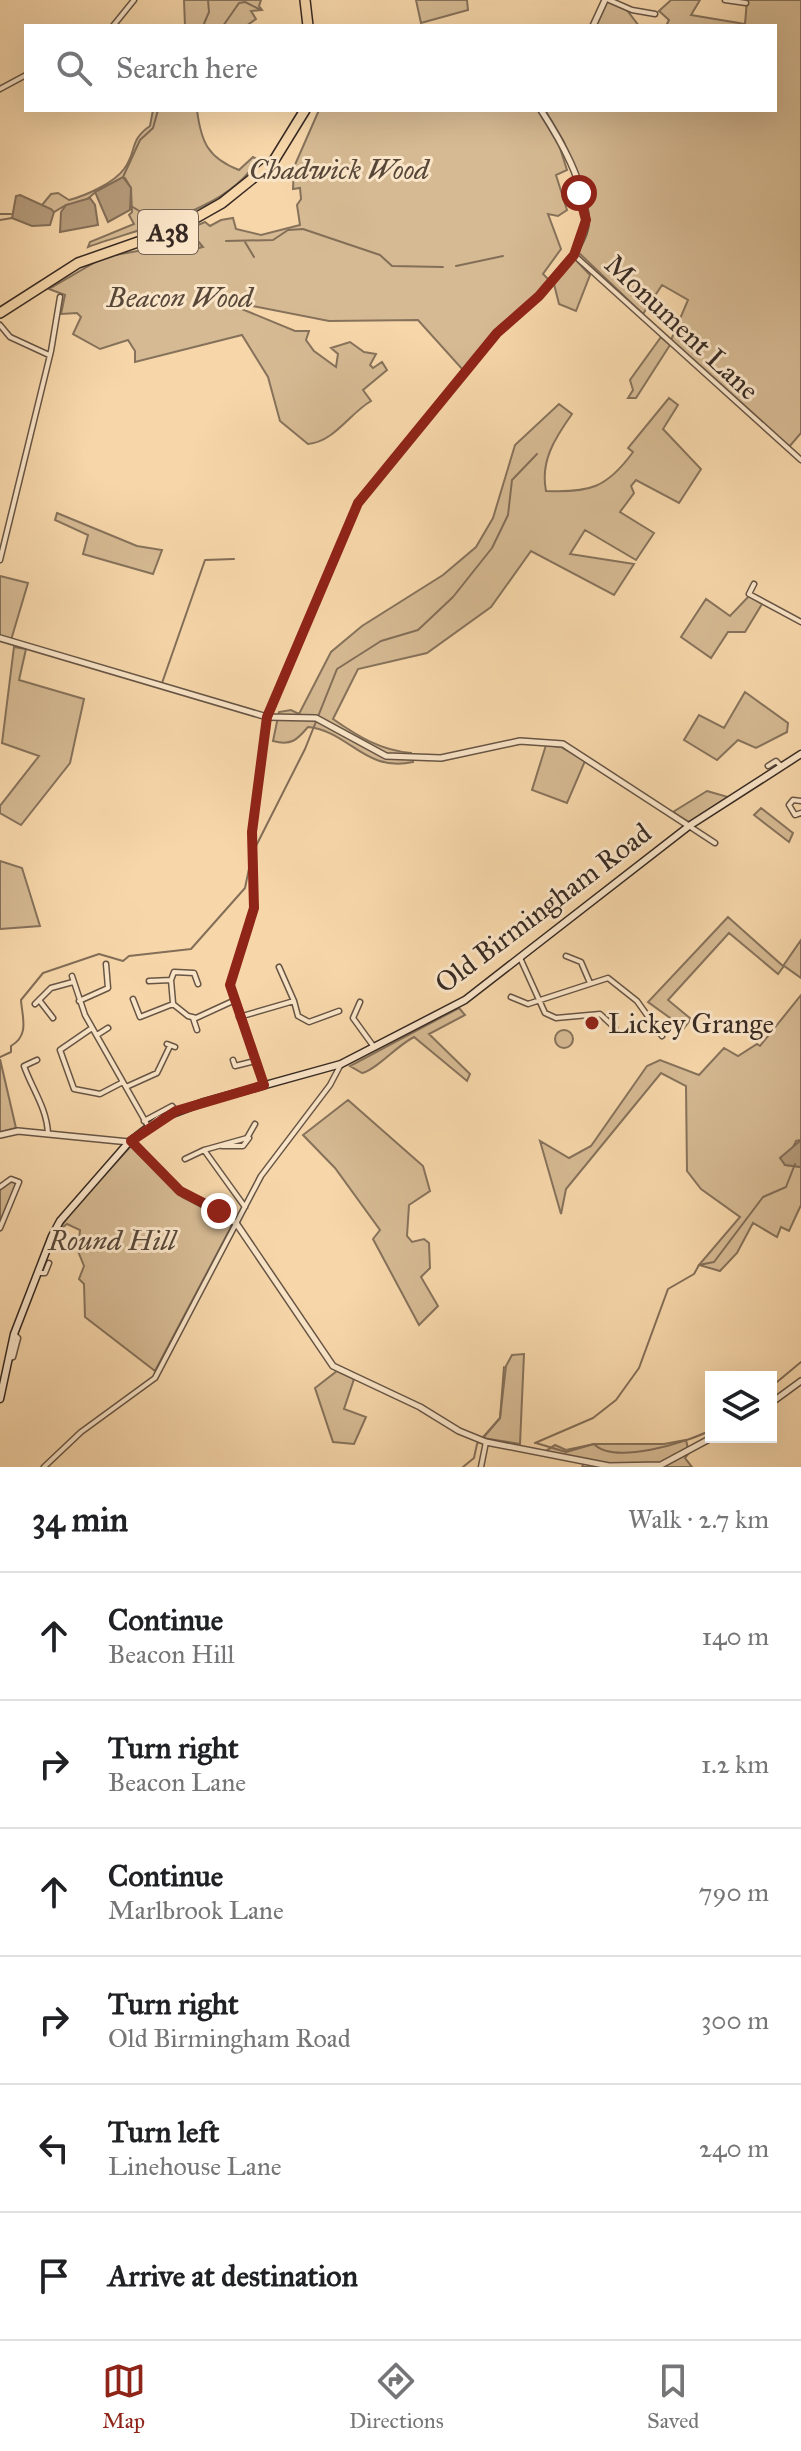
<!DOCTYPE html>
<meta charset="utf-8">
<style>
body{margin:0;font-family:"IM FELL Great Primer",serif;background:#f2f2f2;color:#202124}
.controls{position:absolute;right:24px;bottom:24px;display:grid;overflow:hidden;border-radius:0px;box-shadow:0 8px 32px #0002}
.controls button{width:72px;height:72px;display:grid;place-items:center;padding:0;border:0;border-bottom:2px solid #e0e0e0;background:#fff;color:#202124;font:40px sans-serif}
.stop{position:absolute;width:24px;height:24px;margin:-18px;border:6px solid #8f2418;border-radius:50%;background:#fff}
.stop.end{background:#8f2418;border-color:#fff;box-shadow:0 2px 8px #0008}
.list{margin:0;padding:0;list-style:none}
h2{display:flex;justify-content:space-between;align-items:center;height:104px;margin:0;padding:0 32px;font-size:34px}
h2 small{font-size:26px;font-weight:400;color:#757577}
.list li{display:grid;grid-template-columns:52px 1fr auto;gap:24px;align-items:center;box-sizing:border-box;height:128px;padding:0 32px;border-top:2px solid #e0e0e0}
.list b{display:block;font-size:30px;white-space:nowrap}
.list p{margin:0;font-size:26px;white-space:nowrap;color:#757577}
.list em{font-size:26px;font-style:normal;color:#757577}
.icon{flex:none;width:44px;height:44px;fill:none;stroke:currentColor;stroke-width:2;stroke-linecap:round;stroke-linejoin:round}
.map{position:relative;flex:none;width:801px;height:1467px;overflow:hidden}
.search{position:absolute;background:#fff;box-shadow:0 8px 32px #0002;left:24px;right:24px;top:24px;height:88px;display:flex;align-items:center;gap:20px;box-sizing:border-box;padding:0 28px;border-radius:0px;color:#757577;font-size:30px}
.sheet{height:872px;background:#fff}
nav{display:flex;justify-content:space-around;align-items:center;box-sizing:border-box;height:112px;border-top:2px solid #e0e0e0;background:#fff;font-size:22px;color:#757577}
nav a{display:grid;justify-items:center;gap:4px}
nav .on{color:#8f2418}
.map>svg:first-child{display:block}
.green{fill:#d6ba93;stroke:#86725b;stroke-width:2}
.water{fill:#b69c7c;stroke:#836e58;stroke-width:2}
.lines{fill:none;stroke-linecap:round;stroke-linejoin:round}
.stream{stroke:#836e58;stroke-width:2}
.minor-casing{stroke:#675545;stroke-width:7}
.tertiary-casing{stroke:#675545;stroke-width:8}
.secondary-casing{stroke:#372a23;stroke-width:9}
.trunk-casing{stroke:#372a23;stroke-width:12}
.minor{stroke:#fae5c8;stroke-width:4}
.tertiary{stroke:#fae5c8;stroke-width:5}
.secondary{stroke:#fae5c8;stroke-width:6}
.trunk{stroke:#f7d7aa;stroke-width:9}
.route{stroke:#8f2418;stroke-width:10}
.poi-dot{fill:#8f2418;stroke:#fae5c8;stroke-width:3}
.labels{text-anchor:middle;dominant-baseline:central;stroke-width:6;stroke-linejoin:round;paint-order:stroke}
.shield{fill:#fae5c8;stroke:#726254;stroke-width:2}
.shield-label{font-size:26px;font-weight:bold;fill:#372a23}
.park-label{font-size:28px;font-style:italic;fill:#574739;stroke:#fae5c8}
.street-label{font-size:28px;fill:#372a23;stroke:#fae5c8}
.poi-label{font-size:28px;fill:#372a23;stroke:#fae5c8;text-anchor:start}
</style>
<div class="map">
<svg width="801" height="1467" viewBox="0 0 801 1467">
<rect width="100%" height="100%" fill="#f7d7aa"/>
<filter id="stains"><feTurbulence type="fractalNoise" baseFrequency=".0025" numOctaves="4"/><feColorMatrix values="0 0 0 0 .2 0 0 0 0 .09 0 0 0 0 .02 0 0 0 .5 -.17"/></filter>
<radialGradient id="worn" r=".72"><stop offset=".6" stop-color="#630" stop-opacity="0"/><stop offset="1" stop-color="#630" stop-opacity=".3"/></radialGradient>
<!-- green -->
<path class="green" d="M184,0H261L259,6L262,10L251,11L256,19L246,26H185Z
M416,0H467L468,10L421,23Z
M608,0L623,5L639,26H594Z
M671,0H700L691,15L745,24L747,0H801V433L789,447L671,340L688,300L662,285L643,314L578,252L589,225V215L564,142L545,110H775V26H666L669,20L659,11Z
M153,110H197C201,142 208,158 239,170L253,157L257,159C233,210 136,229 88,247L90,242L134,224L129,215L132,212L131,188L125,178L99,189L84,202L66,205L54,212L42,205L51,194L58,193L69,200C85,196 114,183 124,169C137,152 129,140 150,126Z
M319,110H538L559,145L567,170L556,175L567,210L558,216L548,214L561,249L543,274L550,281L495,332L463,370L418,320L329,321L237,303V307L295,331H309L306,340L314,351L336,367L338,354L331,348L350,342L364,352L376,354L370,365L373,368L382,362L387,370L363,390L371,401C350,413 334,442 308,444L280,421L268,377L242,335L135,362V351L128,340L100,349L73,334L81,317L77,313L61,314L65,295L49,289L104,257L160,247L172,236L205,222L210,226L221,220L233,218L236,229L261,235L300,225L297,205L301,199L300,188L293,189L294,167Z
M574,258L590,275L576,311L559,304L554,284Z
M661,337L670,345L636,398H628L633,390L630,380Z
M669,398L678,405L663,429L701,469L679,503L636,480L631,486L634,493L620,512L654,533L636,560L585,530L570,554L634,564L614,595L531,551L491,607L427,653L358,669L333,719C359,737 380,750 411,753L413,762C365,773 349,731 308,727C297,740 291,746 273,741L279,712L291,710L299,714L331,652L362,626L443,575L476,547L493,518L515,445L559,404L572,414C555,438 540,461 546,491C589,493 607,488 633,452L628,448Z
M57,513L137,546L162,550L153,574L83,554L88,535L55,520Z
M0,576L28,583L11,640L0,637Z
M749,596L762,604L745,632H728L711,658L681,637L706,599L730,616Z
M14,647L26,649L19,680L84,699L70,763L21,825L0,813V806L39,756L2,743Z
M745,692L788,723L787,732L756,748L738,740L717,760L684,740L699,715L724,728Z
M546,745L561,747L585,761L567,803L532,790Z
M707,791L728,797L689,822L673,812Z
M761,808L793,833L789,842L754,815Z
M0,861L22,868L40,926L0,929Z
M728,917L783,966L801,940V978L784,966L778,974L729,933L668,1000L691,1019L684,1028L648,1002Z
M801,995V1140L796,1141L785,1165L801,1167V1205L789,1231L781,1227L777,1237L753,1223L737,1253L720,1271L699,1265L740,1217L701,1189L687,1171L686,1086L661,1073L566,1189L561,1214L540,1141L569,1158L591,1146L647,1066L660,1060L699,1075L724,1048L738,1056L757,1044L760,1046Z
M459,1008L465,1015L429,1034L470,1074L467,1081L414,1037C395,1047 376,1070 362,1073L350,1066Z
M555 1039a9 9 0 1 1 18 0a9 9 0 1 1-18 0Z
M0,1059L16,1128L0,1132Z
M348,1100L423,1166L430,1191L409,1205L407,1236L412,1242L424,1239L429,1243L430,1268L421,1277L438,1306L419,1325L373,1239L380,1230L335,1168L303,1135Z
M131,1146L182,1197L230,1222L231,1227L155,1371L85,1317L84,1284L79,1279L84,1266L78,1251L80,1230L67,1224L58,1231L74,1208Z
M13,1180L17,1182L0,1225V1189Z
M524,1354L520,1444L483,1438L500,1418L506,1366L512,1355Z
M337,1371L354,1379L344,1409L366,1417L354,1444L333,1442L315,1388Z
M686,1440L689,1453L685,1458L692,1467H582L584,1463L546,1451L555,1445L566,1450L594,1444H664Z"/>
<!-- water -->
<path class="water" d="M123,177L131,188L130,210L108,222L95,192Z
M20,195L51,209L54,212L50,225L32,226L12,218L16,196Z
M90,198L95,205L98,225L60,232L61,212L66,205Z
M192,234L203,247L185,252L176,246Z
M801,1140V1167L785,1165L780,1158Z"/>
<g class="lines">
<!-- stream -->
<path class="stream" d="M203,26L209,12L208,0
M223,26L239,3L245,2L259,9
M123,177L140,140L153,128L158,110
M131,206L146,215
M0,214H11
M0,220L12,218
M226,241L273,240L288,230L303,229L380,255L392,266L443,267
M245,242L254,257
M456,266L503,256
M162,683L205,560L234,559
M255,848L305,749L337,669L381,641L418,630L453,597L492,548L508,515L512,480L537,454
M0,1057L11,1052V1046C30,1035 22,1017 21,1000L43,973L99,954L123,961L129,956L191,949L245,888L252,854
M771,1387L801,1362
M535,1443L593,1418L616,1400L639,1368L668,1289L694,1274L699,1265L714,1262L763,1197L786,1187L795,1164
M536,1443L566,1452L594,1444C614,1465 686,1443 711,1430
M463,1467L474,1458L477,1444L500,1418L504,1367"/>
<defs>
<path id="minor" d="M609,0L632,10L655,14
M725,0L746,3
M113,26L134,0
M0,89L26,75
M0,325L10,337L49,355
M0,560L51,351L60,297
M754,584L749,594L801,622
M768,766L776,761L781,766
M801,801L793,800L789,805L795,815L801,813
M689,826L715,843
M566,956L581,962L590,983
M521,960L545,1013L556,1018L600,1014L615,1028
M279,967L294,1001
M72,976L85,1015L148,1126
M171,980L174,972L194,973L198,984
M149,981L171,980L173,1003
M511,997L528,1004L608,978L637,1001L662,1036
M133,999L140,1017L173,1004L188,1016L196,1018L233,1001
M39,1000L53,1018
M79,1001L108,988L106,964
M360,1002L353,1018L374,1047
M35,1004L51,988L73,982
M239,1017L294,1001L298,1016L309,1022L339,1011
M193,1018L197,1030
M92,1028L60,1050L74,1089L100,1094L123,1082
M97,1035L108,1028
M167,1044L175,1047
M37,1060L24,1066C32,1089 47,1108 48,1134
M233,1060L235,1066L255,1061
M264,1085L230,985L254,908L252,832L267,717L358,503L497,333L539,296L574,255L801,460
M126,1087L157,1073L170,1046
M144,1121L172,1106L176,1111
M222,1146H243L249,1138
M185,1159L204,1150
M0,1187L11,1179L19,1182L0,1228
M245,1207L204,1150L247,1138L255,1124
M39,1273H45L49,1263
M9,1358L13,1357L18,1338L14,1334
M44,1467L81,1432L155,1378L261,1176L330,1085L341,1064
M481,1467L486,1442"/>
<path id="tertiary" d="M593,26L605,0
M541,110C561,141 584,181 586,219C587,232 579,243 574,255
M0,638L267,717L316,718L386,756L441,758L520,741L563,744L689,826
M0,1135L18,1131L129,1142
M131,1141L180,1191L236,1223L333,1366L420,1407L459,1431L486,1442L609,1466L661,1465L713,1437
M771,1403L801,1381"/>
<path id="secondary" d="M0,1399L14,1334L52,1236L60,1221L129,1142L159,1119L204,1102L341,1064L465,1000L689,826L801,754"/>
<path id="trunk" d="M305,0L308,26
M0,313L78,263L178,228L222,203L273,162L305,110"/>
</defs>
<!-- minor casing -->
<use href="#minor" class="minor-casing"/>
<!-- tertiary casing -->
<use href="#tertiary" class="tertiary-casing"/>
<!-- secondary casing -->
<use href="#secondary" class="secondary-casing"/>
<!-- trunk casing -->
<use href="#trunk" class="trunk-casing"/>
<!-- minor -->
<use href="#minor" class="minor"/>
<!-- tertiary -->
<use href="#tertiary" class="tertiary"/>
<!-- secondary -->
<use href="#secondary" class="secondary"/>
<!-- trunk -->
<use href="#trunk" class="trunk"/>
</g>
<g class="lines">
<!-- route -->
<path class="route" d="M219,1211L180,1191L131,1141L176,1111L264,1085L230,985L254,908L252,832L267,717L358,503L497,333L539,296L574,255L586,220L579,193"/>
</g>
<!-- markers -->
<circle class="poi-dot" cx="592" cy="1023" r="8"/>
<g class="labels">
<!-- shield labels -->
<rect class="shield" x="138" y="210" width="60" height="44" rx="6"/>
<g class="shield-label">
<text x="168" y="232">A38</text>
</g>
<!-- park labels -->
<g class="park-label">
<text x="339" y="169">Chadwick Wood</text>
<text x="180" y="297">Beacon Wood</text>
<text x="112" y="1240">Round Hill</text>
</g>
<!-- street labels -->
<g class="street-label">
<text transform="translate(682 327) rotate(43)">Monument Lane</text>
<text transform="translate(543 908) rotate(-37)">Old Birmingham Road</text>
</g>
<!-- poi labels -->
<g class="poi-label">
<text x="608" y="1023">Lickey Grange</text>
</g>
</g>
<rect width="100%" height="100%" filter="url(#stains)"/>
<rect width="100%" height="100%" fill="url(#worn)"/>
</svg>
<div class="controls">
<button><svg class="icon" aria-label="layers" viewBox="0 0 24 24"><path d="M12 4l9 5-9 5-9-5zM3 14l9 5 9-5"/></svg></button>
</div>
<div class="stop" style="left:579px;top:193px"></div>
<div class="stop end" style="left:219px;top:1211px"></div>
<div class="search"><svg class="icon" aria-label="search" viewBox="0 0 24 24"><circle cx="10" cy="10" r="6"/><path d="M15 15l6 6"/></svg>Search here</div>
</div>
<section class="sheet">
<h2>34 min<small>Walk · 2.7 km</small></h2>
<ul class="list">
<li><svg class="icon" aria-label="ahead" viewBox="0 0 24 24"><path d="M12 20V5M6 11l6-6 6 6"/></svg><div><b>Continue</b><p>Beacon Hill</p></div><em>140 m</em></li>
<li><svg class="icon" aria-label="right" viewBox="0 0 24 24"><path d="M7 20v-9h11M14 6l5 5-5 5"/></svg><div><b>Turn right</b><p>Beacon Lane</p></div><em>1.2 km</em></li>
<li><svg class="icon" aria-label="ahead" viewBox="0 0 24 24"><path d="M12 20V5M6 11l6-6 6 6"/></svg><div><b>Continue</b><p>Marlbrook Lane</p></div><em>790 m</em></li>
<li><svg class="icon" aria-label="right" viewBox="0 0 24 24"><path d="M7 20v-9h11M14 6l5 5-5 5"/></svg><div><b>Turn right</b><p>Old Birmingham Road</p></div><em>300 m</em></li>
<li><svg class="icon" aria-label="left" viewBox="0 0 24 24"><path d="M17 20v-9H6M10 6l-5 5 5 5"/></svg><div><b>Turn left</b><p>Linehouse Lane</p></div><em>240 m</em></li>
<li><svg class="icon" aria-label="arrive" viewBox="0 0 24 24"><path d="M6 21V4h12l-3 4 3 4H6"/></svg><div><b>Arrive at destination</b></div></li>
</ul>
</section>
<nav>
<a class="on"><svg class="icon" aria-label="map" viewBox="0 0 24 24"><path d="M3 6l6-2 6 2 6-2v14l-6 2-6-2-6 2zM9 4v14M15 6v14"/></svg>Map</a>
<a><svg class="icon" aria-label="directions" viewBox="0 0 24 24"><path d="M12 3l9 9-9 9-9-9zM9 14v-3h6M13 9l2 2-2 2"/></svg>Directions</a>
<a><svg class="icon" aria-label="saved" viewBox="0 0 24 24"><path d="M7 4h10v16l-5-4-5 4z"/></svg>Saved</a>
</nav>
